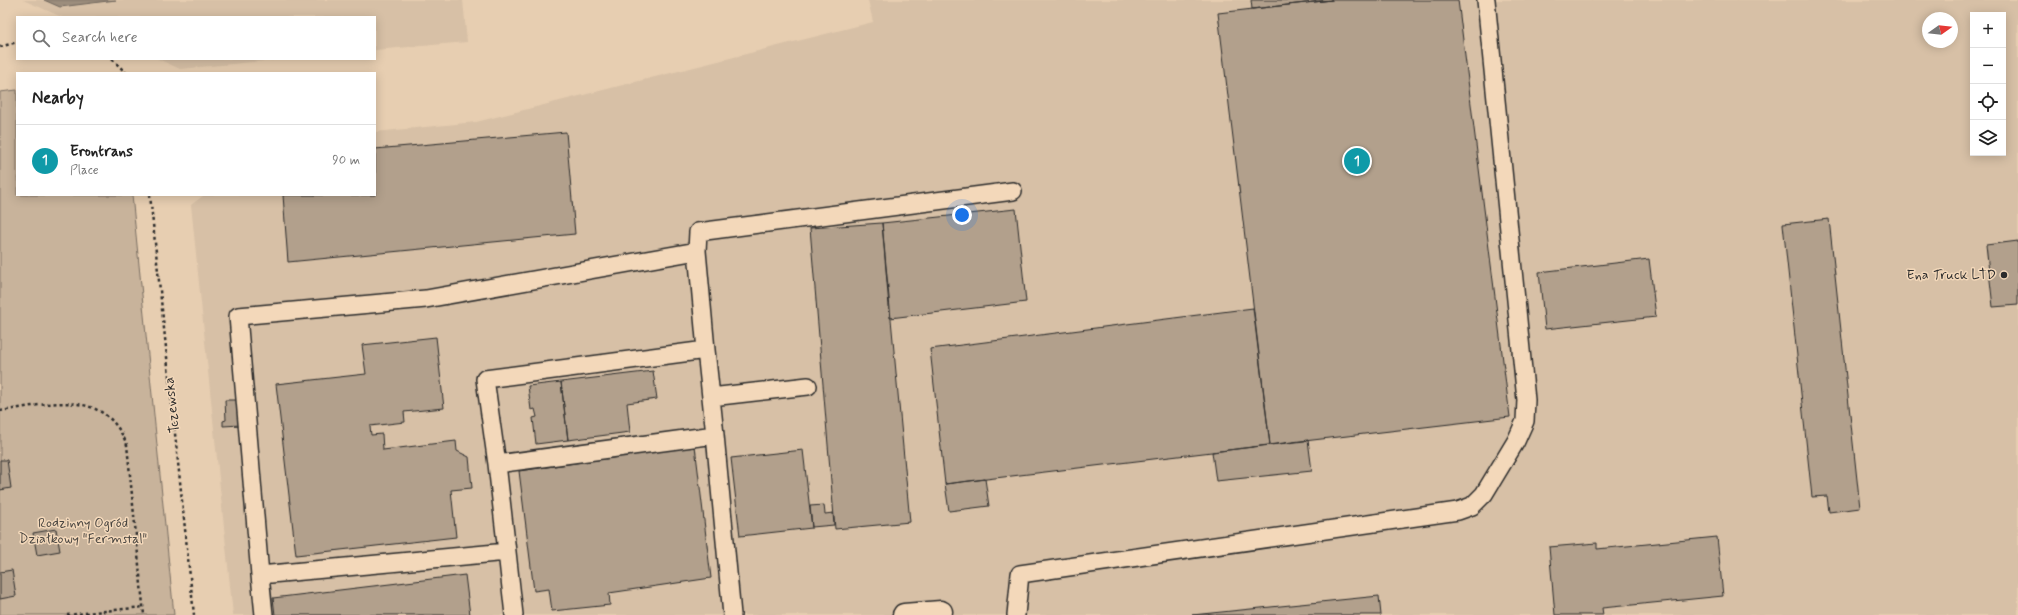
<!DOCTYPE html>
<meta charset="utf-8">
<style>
body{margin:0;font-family:Mynerve,sans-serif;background:#f6f6f6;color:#222}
.controls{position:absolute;right:12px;top:12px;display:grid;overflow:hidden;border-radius:0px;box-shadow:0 2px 10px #0003}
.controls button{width:36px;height:36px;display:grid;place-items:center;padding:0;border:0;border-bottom:1px solid #e0e0e0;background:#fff;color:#222;font:20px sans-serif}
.compass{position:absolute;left:1922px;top:12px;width:36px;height:36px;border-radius:50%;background:#fff;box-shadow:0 2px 10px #0003;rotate:75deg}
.you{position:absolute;left:962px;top:215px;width:14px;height:14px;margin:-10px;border:3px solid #fff;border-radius:50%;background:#1a73e8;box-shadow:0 0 0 6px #1a73e833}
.badge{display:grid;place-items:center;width:26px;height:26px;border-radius:50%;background:#2563eb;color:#fff;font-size:13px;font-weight:700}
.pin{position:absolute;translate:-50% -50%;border:2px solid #fff;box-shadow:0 1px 4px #0006}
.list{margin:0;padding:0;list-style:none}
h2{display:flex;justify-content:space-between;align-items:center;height:52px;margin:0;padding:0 16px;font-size:17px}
h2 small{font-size:13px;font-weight:400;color:#767676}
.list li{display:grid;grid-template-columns:26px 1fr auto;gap:12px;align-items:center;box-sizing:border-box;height:72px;padding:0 16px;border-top:1px solid #e0e0e0}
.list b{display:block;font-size:15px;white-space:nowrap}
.list p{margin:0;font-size:13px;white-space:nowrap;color:#767676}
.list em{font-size:13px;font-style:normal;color:#767676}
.icon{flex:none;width:22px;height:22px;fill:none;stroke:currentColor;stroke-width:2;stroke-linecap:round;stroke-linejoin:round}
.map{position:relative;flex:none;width:2018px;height:615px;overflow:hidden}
.search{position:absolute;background:#fff;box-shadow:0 2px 10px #0003;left:16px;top:16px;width:360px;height:44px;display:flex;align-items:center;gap:10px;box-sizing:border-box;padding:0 14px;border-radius:0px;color:#767676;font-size:15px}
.panel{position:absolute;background:#fff;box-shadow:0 2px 10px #0003;left:16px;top:72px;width:360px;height:124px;border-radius:0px}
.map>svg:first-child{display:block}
.built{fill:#d7c0a6;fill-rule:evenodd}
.green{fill:#c8b39b;stroke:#7a6f63}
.water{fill:#9c8d7c;stroke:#6f665c}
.building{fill:#b2a08c;stroke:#2b2b2b}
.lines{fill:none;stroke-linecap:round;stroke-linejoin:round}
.service-casing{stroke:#2b2b2b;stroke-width:20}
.minor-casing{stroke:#2b2b2b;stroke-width:25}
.path{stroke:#2b2b2b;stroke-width:2.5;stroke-dasharray:3 3;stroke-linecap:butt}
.service{stroke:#f3d8ba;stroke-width:17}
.minor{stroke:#f3d8ba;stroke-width:22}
.poi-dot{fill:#2b2b2b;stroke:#f3d8ba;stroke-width:1.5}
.labels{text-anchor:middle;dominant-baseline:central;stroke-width:3;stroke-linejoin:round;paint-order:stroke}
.poi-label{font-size:14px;fill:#2b2b2b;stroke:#f3d8ba;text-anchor:end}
.street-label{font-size:14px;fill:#2b2b2b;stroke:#f3d8ba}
.park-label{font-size:14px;fill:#4a4641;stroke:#f3d8ba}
</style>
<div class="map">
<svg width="2018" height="615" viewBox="0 0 2018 615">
<rect width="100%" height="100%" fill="#e7ceb1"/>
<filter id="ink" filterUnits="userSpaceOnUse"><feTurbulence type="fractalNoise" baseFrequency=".025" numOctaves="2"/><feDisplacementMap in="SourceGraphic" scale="8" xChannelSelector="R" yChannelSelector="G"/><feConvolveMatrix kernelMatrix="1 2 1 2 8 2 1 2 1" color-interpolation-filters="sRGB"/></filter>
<g filter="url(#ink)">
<!-- built -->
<path class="built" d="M23,0H463L467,42L375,50V17H62Z
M868,0H2018V615H233L191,205L204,195H375V132L476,122L873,22ZM1973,15H2003V153H1973ZM1928,18H1952V42H1928Z
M158,59H283L180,69Z"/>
<!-- green -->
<path class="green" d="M17,90V195H132L174,615H0V92Z"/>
<!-- water -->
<path class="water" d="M44,0H116L60,7Z"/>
<!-- building -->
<path class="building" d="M1251,0H1332L1252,9Z
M1332,0H1458L1510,417L1270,445L1218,13Z
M566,132L575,234L288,262L283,195H375V149Z
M1016,209L1026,302L890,318L882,223Z
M1829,219L1860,508L1829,512L1827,496L1812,497L1783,224Z
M882,223L910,522L835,529L810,228Z
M2018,241V305L1993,307L1986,245Z
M1649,259L1656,317L1545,329L1539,272Z
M1253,308L1270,445L945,484L930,349Z
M436,337L444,408L404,412L405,422L370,426L371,435L382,434L383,450L456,441L457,451L469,457L472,488L451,490L456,537L296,555L276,384L366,374L362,345Z
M653,371L657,399L627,403L630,432L568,440L561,382Z
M561,382L568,440L536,444L533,418L537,417L535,409L531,410L528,386Z
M225,400H239L241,425L223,426V421L226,420Z
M1308,440L1312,471L1216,481L1212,452Z
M695,446L711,578L609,593L610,605L552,611L549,589L534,591L519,471Z
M803,450L812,528L740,536L731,458Z
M0,460H7L11,488L0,490Z
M985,479L989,506L949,511L945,484Z
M824,505L825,514L833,513L834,525L812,527L810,506Z
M56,529L60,551L37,555L33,533Z
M1717,537L1723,596L1602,608L1603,615H1555L1549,547L1597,543V549Z
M12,570L16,596L0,599V572Z
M465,575L470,615H275L273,598Z
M1379,596L1381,615H1192Z"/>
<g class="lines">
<defs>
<path id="service" d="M711,397L808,386
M715,435L732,615
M497,464L715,435L706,350
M507,552L514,615
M260,575L238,316L426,299L697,251
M264,615L260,575L507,552L497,464L485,379L706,350L697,251L698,232L1013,191
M1016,615L1020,574L1458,511L1472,506L1484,494L1516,441L1525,421L1526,400L1486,0"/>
<path id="minor" d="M904,615L941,612"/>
</defs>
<!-- service casing -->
<use href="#service" class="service-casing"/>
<!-- minor casing -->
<use href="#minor" class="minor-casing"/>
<!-- path -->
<path class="path" d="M0,47L17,42
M112,59L126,73
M150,195L194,615
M0,411C50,404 104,387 127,445L144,615
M67,615L143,607"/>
<!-- service -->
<use href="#service" class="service"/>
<!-- minor -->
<use href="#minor" class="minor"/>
</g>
</g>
<!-- markers -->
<circle class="poi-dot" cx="2004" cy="275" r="4"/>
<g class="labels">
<!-- poi labels -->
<g class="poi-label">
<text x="1996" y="275">Ena Truck LTD</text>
</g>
<!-- street labels -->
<g class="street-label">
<text transform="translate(172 405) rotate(-96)">Tczewska</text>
</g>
<!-- park labels -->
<g class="park-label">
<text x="83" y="523">Rodzinny Ogród<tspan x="83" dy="16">Działkowy "Fermstal"</tspan></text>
</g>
</g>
</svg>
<div class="controls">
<button>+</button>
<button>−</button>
<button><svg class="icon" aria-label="locate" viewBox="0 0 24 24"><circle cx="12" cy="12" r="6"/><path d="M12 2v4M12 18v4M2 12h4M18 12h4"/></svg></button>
<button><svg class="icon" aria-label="layers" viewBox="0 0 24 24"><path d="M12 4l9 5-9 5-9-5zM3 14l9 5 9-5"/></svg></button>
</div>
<svg class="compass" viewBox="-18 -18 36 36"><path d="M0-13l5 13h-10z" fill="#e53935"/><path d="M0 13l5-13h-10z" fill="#767676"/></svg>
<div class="you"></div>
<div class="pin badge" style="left:1357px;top:161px;background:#0f9aa8">1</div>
<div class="search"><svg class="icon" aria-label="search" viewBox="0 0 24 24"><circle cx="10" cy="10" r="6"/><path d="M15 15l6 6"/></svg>Search here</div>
<section class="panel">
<h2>Nearby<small></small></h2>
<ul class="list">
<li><span class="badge" style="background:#0f9aa8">1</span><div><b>Erontrans</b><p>Place</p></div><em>90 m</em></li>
</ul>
</section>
</div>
